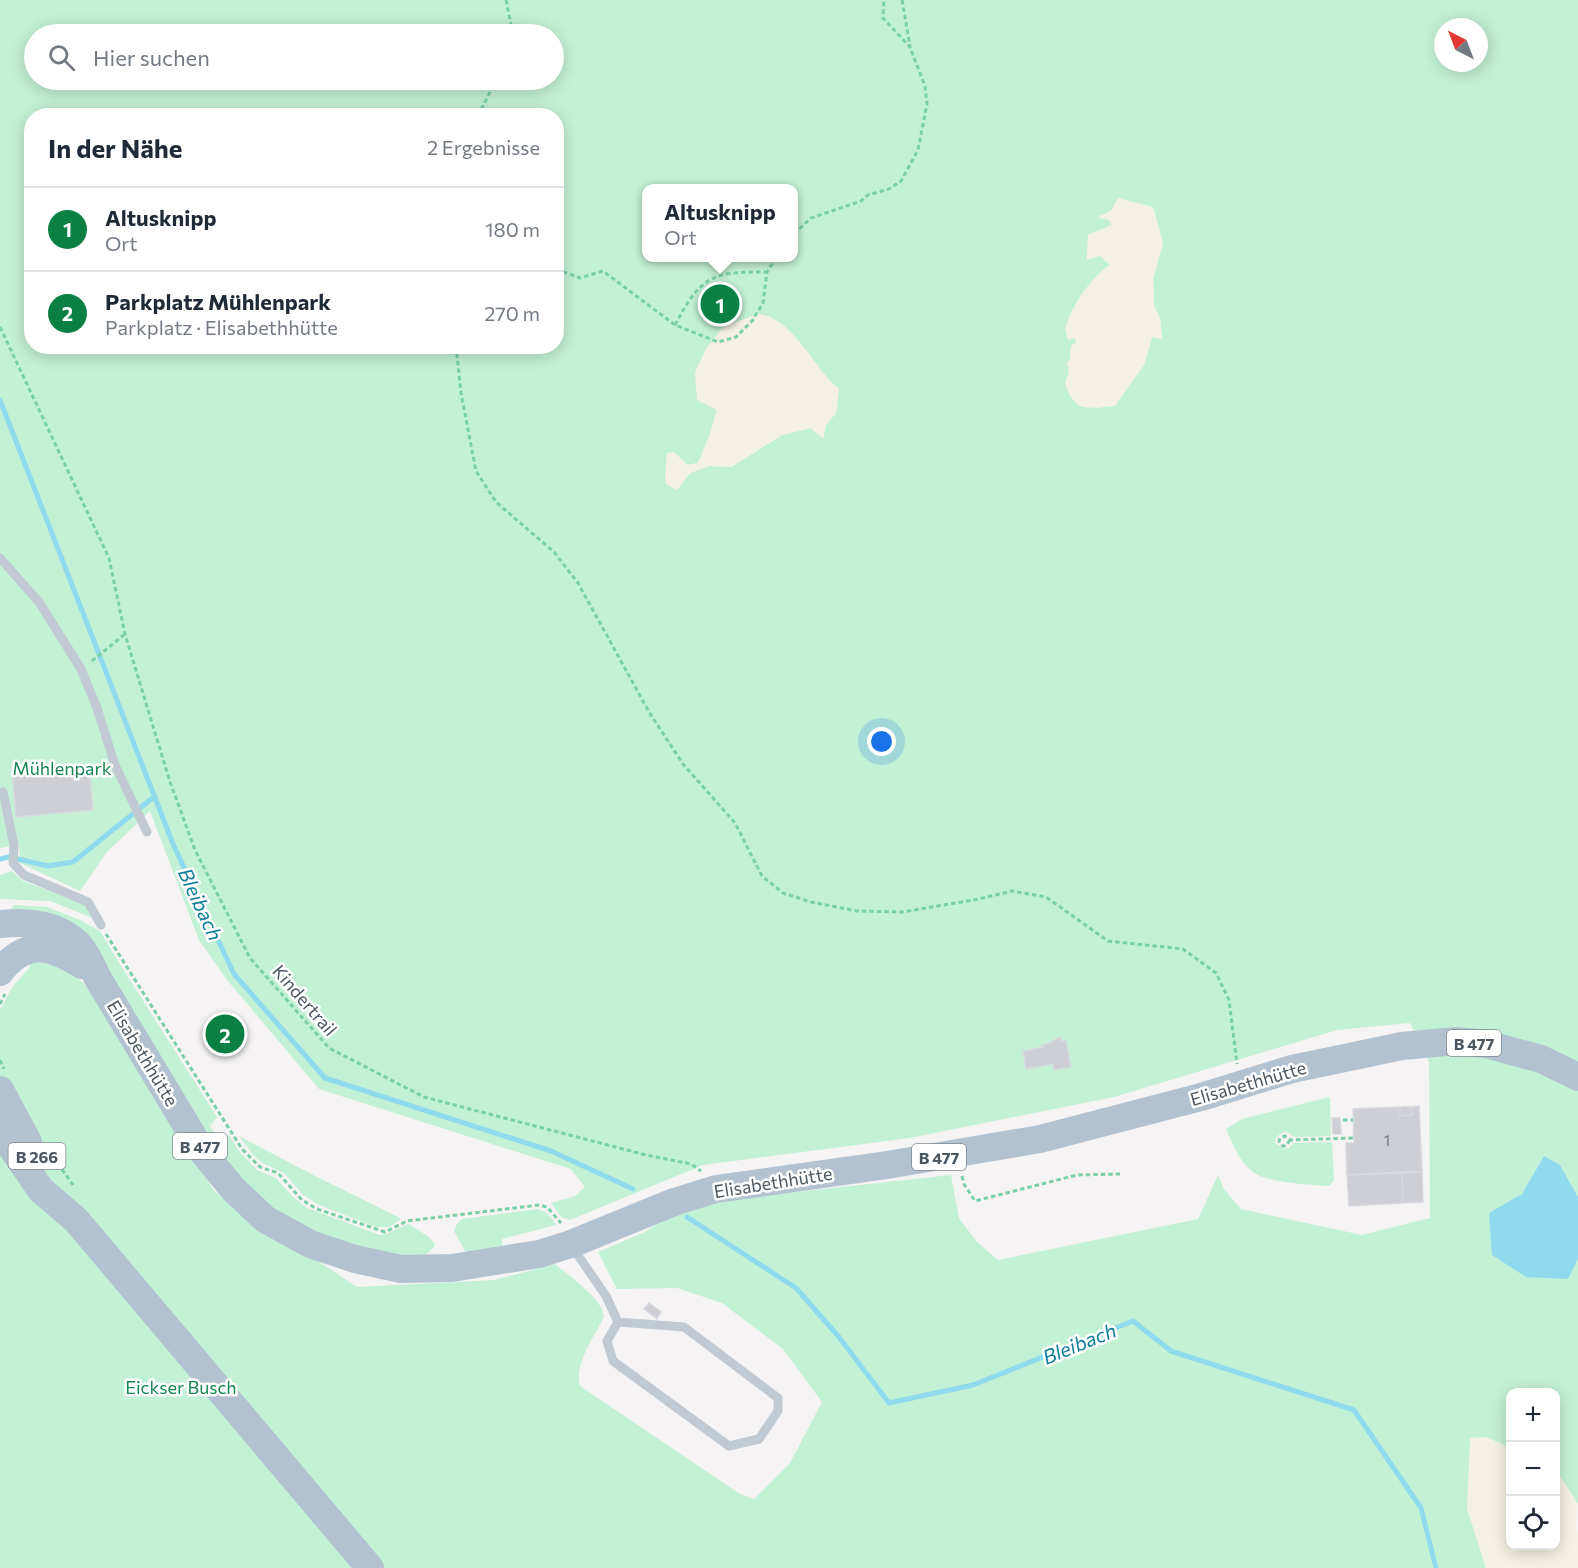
<!DOCTYPE html>
<html lang="de">
<meta charset="utf-8">
<style>
body{margin:0;font-family:Commissioner,sans-serif;background:#f2f2f3;color:#1f2937}
.controls{position:absolute;right:18px;bottom:18px;display:grid;overflow:hidden;border-radius:12px;box-shadow:0 3px 15px #0003}
.controls button{width:54px;height:54px;display:grid;place-items:center;padding:0;border:0;border-bottom:2px solid #e0e1e3;background:#fff;color:#1f2937;font:30px sans-serif}
.compass{position:absolute;left:1434px;top:18px;width:54px;height:54px;border-radius:50%;background:#fff;box-shadow:0 3px 15px #0003;rotate:318deg}
.you{position:absolute;left:882px;top:742px;width:21px;height:21px;margin:-15px;border:4px solid #fff;border-radius:50%;background:#1a73e8;box-shadow:0 0 0 9px #1a73e833}
.badge{display:grid;place-items:center;width:39px;height:39px;border-radius:50%;background:#0b8043;color:#fff;font-size:20px;font-weight:700}
.pin{position:absolute;translate:-50% -50%;border:3px solid #fff;box-shadow:0 2px 6px #0006}
.popup{position:absolute;left:642px;top:184px;width:156px;height:78px;box-sizing:border-box;display:grid;place-content:center;border-radius:12px;background:#fff;filter:drop-shadow(0 2px 4px #0005);font-size:20px;white-space:nowrap;color:#747a83}
.popup b{font-size:22px;color:#1f2937}
.popup::after{content:'';position:absolute;left:50%;top:100%;margin-left:-12px;border:12px solid transparent;border-top-color:#fff}
.list{margin:0;padding:0;list-style:none}
h2{display:flex;justify-content:space-between;align-items:center;height:78px;margin:0;padding:0 24px;font-size:26px}
h2 small{font-size:20px;font-weight:400;color:#747a83}
.list li{display:grid;grid-template-columns:39px 1fr auto;gap:18px;align-items:center;box-sizing:border-box;height:84px;padding:0 24px;border-top:2px solid #e0e1e3}
.list b{display:block;font-size:22px;white-space:nowrap}
.list p{margin:0;font-size:20px;white-space:nowrap;color:#747a83}
.list em{font-size:20px;font-style:normal;color:#747a83}
.icon{flex:none;width:33px;height:33px;fill:none;stroke:currentColor;stroke-width:2;stroke-linecap:round;stroke-linejoin:round}
.map{position:relative;flex:none;width:1578px;height:1568px;overflow:hidden}
.search{position:absolute;background:#fff;box-shadow:0 3px 15px #0003;left:24px;top:24px;width:540px;height:66px;display:flex;align-items:center;gap:15px;box-sizing:border-box;padding:0 21px;border-radius:33px;color:#747a83;font-size:22px}
.panel{position:absolute;background:#fff;box-shadow:0 3px 15px #0003;left:24px;top:108px;width:540px;height:246px;border-radius:24px}
.map>svg:first-child{display:block}
.green{fill:#c3f1d5;fill-rule:evenodd}
.sand{fill:#f5f0e5}
.water{fill:#90daee}
.lines{fill:none;stroke-linecap:round;stroke-linejoin:round}
.stream{stroke:#90daee;stroke-width:5}
.building{fill:#cdcfd5;stroke:#d7d9de;stroke-width:1.5}
.path{stroke:#7ad0a6;stroke-width:3;stroke-dasharray:4.5 3;stroke-linecap:butt}
.lane{stroke:#c1cad2;stroke-width:9}
.primary{stroke:#b3c2d1;stroke-width:28}
.labels{text-anchor:middle;dominant-baseline:central;stroke-width:5;stroke-linejoin:round;paint-order:stroke}
.number-label{font-size:15px;fill:#6b747e}
.shield{fill:#fff;stroke:#808990;stroke-width:1.5}
.shield-label{font-size:16px;font-weight:bold;fill:#4a5661}
.park-label{font-size:18px;fill:#17864f;stroke:#fff}
.street-label{font-size:18px;fill:#4a5661;stroke:#fff}
.water-label{font-size:20px;font-style:italic;fill:#0c7c9b;stroke:#fff}
</style>
<div class="map">
<svg width="1578" height="1568" viewBox="0 0 1578 1568">
<rect width="100%" height="100%" fill="#f5f3f3"/>
<!-- green -->
<path class="green" d="M0,0H1578V1197L1560,1165L1544,1156L1522,1194L1568,1279L1578,1259V1504L1556,1470V1392H1510V1448L1486,1437L1467,1508L1486,1568H0V1010L13,986L30,967L28,960L70,969L95,996L215,1192L357,1287L495,1280L555,1264C569,1276 603,1299 604,1317C594,1337 574,1364 580,1386L740,1494L754,1499L790,1463L822,1402L783,1349L722,1303L677,1288L617,1289L598,1252L645,1232L666,1218L714,1201L951,1175L959,1218L977,1242L998,1260L1198,1219L1218,1175L1224,1189L1241,1209L1362,1235L1430,1218L1429,1062L1410,1023L1337,1030L1114,1097L910,1138L703,1165L570,1220L561,1217L551,1203L575,1196L585,1187L571,1169L319,1089L227,980L199,940L150,811L107,852L80,891L20,863L19,845L0,848ZM1443,27H1479V63H1443ZM34,34H554V80H34ZM32,116H556V346H32ZM646,188H794V258H646ZM1115,207H1153L1163,243L1153,279L1154,306L1160,319L1162,339L1152,337L1144,365L1114,406L1095,408L1065,384L1069,372L1071,346L1077,343L1075,338L1065,329C1077,304 1088,280 1111,264L1100,256L1087,259L1088,235L1112,225L1109,220L1098,217L1111,211ZM815,363L830,382L839,389L836,413L826,425L823,438L811,428L782,435L731,467L709,466L690,473L677,490L674,452L687,465L698,463L710,434L717,410Z
M12,871L23,881L87,905L93,918L50,901L0,899V875Z
M14,905L47,907L80,920L100,931L123,969L217,1117L210,1126L220,1141L229,1135L239,1151L257,1170L276,1178L293,1197L307,1208L380,1235C392,1234 398,1227 409,1224L429,1237L435,1245C431,1251 425,1256 418,1257L366,1250L315,1233L258,1198L232,1172L94,951L9,911Z
M1330,1097L1331,1136L1294,1137L1289,1133L1284,1132L1276,1137L1275,1143L1285,1149L1290,1147L1293,1143L1332,1142L1334,1181L1329,1186C1310,1185 1275,1183 1258,1175C1241,1166 1233,1145 1226,1129L1242,1119Z
M239,1136L317,1177L400,1218V1220L389,1227H376L319,1205L303,1195L284,1173L262,1163L254,1156Z
M538,1209C547,1212 551,1216 556,1225L502,1239V1248L474,1253L465,1251L454,1231L457,1224L462,1219Z"/>
<!-- sand -->
<path class="sand" d="M1118,198L1153,207L1163,243L1153,279L1154,306L1160,319L1162,339L1152,337L1144,365L1115,406C1087,406 1077,416 1065,384L1069,372L1067,363L1071,358V346L1076,342L1075,338L1068,340C1067,336 1065,331 1066,326C1073,303 1091,278 1110,265L1100,256L1087,260L1088,235L1112,225L1109,220L1098,217L1111,211Z
M758,314C793,317 813,368 839,389L836,413L826,425L823,438L810,428L782,435L731,467L709,466L690,473L677,490L666,484L665,474L667,453L674,452L687,465L698,463L710,434L717,410L697,400L695,372L706,349L723,327Z
M1486,1437L1510,1448V1546H1556V1470L1578,1504L1576,1529L1578,1531V1568H1486L1467,1508L1470,1438Z"/>
<!-- water -->
<path class="water" d="M1544,1156L1560,1165L1578,1197V1259L1568,1279L1526,1277L1492,1255L1489,1213L1522,1194Z"/>
<g class="lines">
<!-- stream -->
<path class="stream" d="M0,400L173,844L234,974L325,1078L551,1151L633,1189
M0,859L9,857L48,866L73,862L155,796
M687,1217L796,1288L839,1337L889,1403L973,1385L1133,1321L1171,1351L1354,1410L1421,1508L1436,1568"/>
</g>
<!-- building -->
<path class="building" d="M89,766L93,810L16,817L12,773Z
M1061,1037V1041L1066,1040L1071,1067L1054,1070L1053,1064L1026,1069L1023,1051L1043,1047L1042,1045L1051,1043L1050,1042Z
M1419,1106L1422,1172L1347,1175L1346,1143H1354L1353,1109L1400,1107V1116L1412,1115L1411,1107Z
M1400,1107H1411L1412,1115L1400,1116Z
M1332,1118H1340L1341,1134H1333Z
M1402,1172L1403,1203L1349,1206L1347,1175Z
M1402,1172H1422L1423,1202L1403,1203Z
M649,1303L661,1312L657,1319L644,1309Z"/>
<g class="lines">
<!-- path -->
<path class="path" d="M506,0L513,34
M902,0L910,46
M478,116L496,80
M794,234L811,218L861,201L868,195L889,189L901,181L918,150L927,104L925,86L910,47L883,18L884,0
M556,269L580,278L603,271L675,325L718,342L736,337L752,321L763,303L767,272L776,258
M675,325C702,274 713,272 767,272
M0,327L109,558L125,634L170,782L195,850L250,958L329,1048L424,1097L646,1155L691,1164L701,1171
M456,346L461,393L476,471L496,502L554,552L578,583L649,712L683,764L735,823L762,876L783,893L811,902L857,911L902,912L974,900L1012,891L1046,897L1108,941L1183,949L1216,973L1229,1000L1237,1064
M92,661L125,634
M106,934L242,1149L260,1167L278,1173L302,1200L317,1209L385,1232L407,1221L539,1205L547,1207L561,1223
M0,1004L5,994
M0,1060L4,1069
M1343,1120H1353
M1290,1140L1286,1146H1283L1279,1141L1280,1138L1285,1136L1290,1140L1354,1138
M49,1151L73,1185
M962,1176L964,1184L975,1201L1077,1175L1120,1174"/>
<!-- lane -->
<path class="lane" d="M0,558L39,602L81,669L97,708L115,765L147,832
M0,794L3,792L14,845L13,863L24,875L88,902L101,925
M573,1248L606,1296L618,1322
M618,1322L684,1327L778,1398V1411L759,1439L729,1446L613,1361L607,1341Z"/>
<!-- primary -->
<path class="primary" d="M0,924C27,921 58,924 79,945C87,954 92,966 97,977L202,1151L233,1189L265,1219L310,1244L355,1259L401,1269L452,1268L539,1254L571,1244L674,1202L716,1189L887,1165L1040,1139L1201,1097L1292,1069L1402,1046L1456,1041L1486,1044L1541,1059L1578,1077
M0,972C26,939 49,945 82,965
M0,1090L28,1142
M0,1126L14,1151L41,1190L76,1220L370,1568"/>
</g>
<g class="labels">
<!-- number labels -->
<g class="number-label">
<text x="1387" y="1140">1</text>
</g>
<!-- shield labels -->
<g class="shield">
<rect x="1447" y="1030" width="54" height="26" rx="4.5"/>
<rect x="173" y="1133" width="54" height="26" rx="4.5"/>
<rect x="8.5" y="1143" width="57" height="26" rx="4.5"/>
<rect x="912" y="1144" width="54" height="26" rx="4.5"/>
</g>
<g class="shield-label">
<text x="1474" y="1043">B 477</text>
<text x="200" y="1146">B 477</text>
<text x="37" y="1156">B 266</text>
<text x="939" y="1157">B 477</text>
</g>
<!-- park labels -->
<g class="park-label">
<text x="62" y="768">Mühlenpark</text>
<text x="181" y="1387">Eickser Busch</text>
</g>
<!-- street labels -->
<g class="street-label">
<text transform="translate(305 1000) rotate(49)">Kindertrail</text>
<text transform="translate(143 1053) rotate(59)">Elisabethhütte</text>
<text transform="translate(1248 1083) rotate(-16)">Elisabethhütte</text>
<text transform="translate(773 1182) rotate(-9)">Elisabethhütte</text>
</g>
<!-- water labels -->
<g class="water-label">
<text transform="translate(201 904) rotate(65)">Bleibach</text>
<text transform="translate(1079 1343) rotate(-22)">Bleibach</text>
</g>
</g>
</svg>
<div class="controls">
<button>+</button>
<button>−</button>
<button><svg class="icon" aria-label="locate" viewBox="0 0 24 24"><circle cx="12" cy="12" r="6"/><path d="M12 2v4M12 18v4M2 12h4M18 12h4"/></svg></button>
</div>
<svg class="compass" viewBox="-18 -18 36 36"><path d="M0-13l5 13h-10z" fill="#e53935"/><path d="M0 13l5-13h-10z" fill="#747a83"/></svg>
<div class="you"></div>
<div class="pin badge" style="left:720px;top:304px">1</div>
<div class="popup"><b>Altusknipp</b>Ort</div>
<div class="pin badge" style="left:225px;top:1034px">2</div>
<div class="search"><svg class="icon" aria-label="search" viewBox="0 0 24 24"><circle cx="10" cy="10" r="6"/><path d="M15 15l6 6"/></svg>Hier suchen</div>
<section class="panel">
<h2>In der Nähe<small>2 Ergebnisse</small></h2>
<ul class="list">
<li><span class="badge">1</span><div><b>Altusknipp</b><p>Ort</p></div><em>180 m</em></li>
<li><span class="badge">2</span><div><b>Parkplatz Mühlenpark</b><p>Parkplatz · Elisabethhütte</p></div><em>270 m</em></li>
</ul>
</section>
</div>
